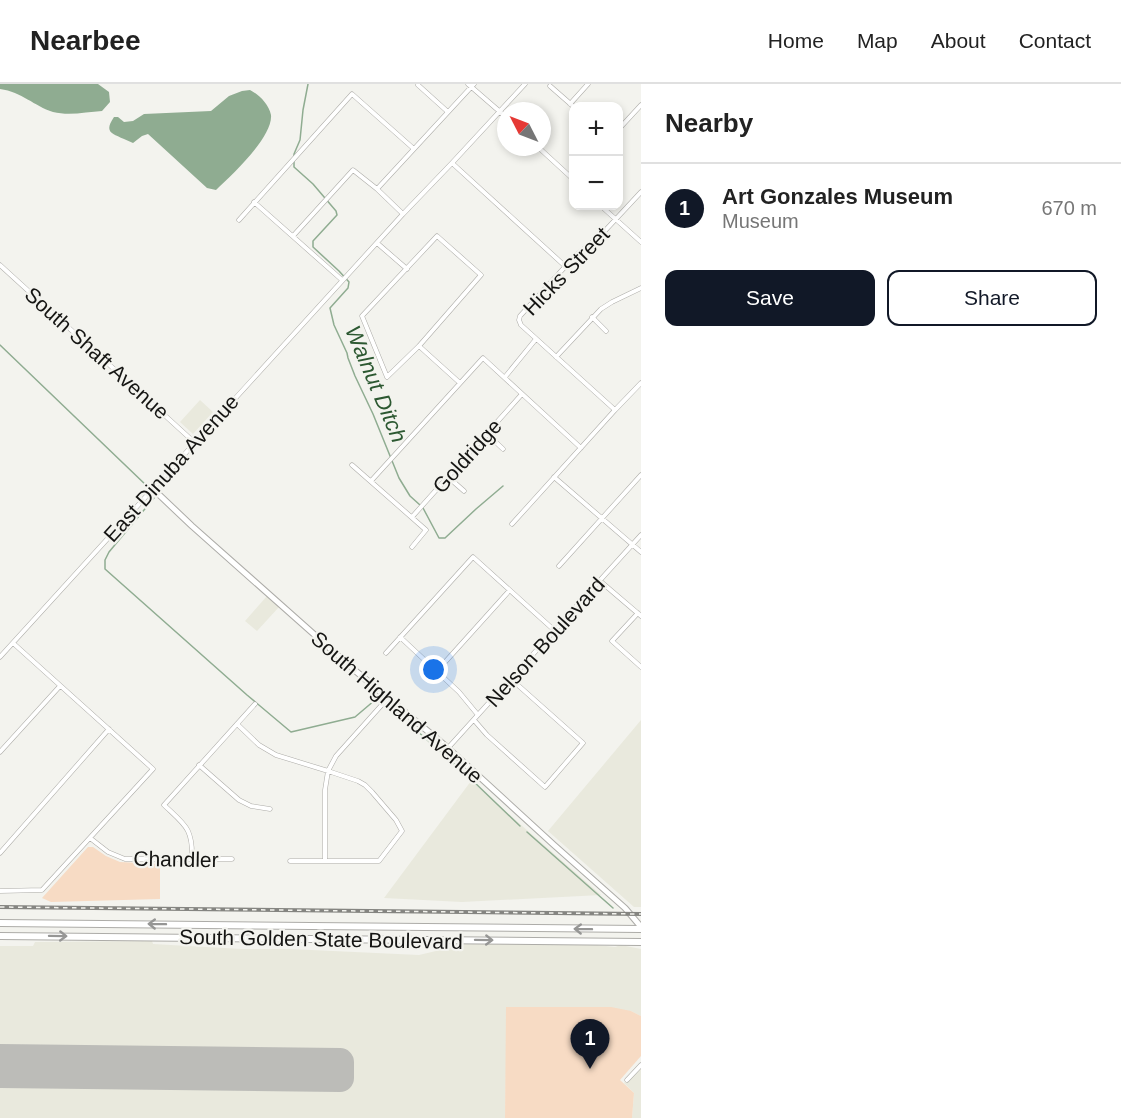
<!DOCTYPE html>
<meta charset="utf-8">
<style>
body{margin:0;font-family:Helvetica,sans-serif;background:#f6f6f6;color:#222}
.controls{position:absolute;right:18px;top:18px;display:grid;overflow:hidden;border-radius:12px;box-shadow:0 3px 9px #0003}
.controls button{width:54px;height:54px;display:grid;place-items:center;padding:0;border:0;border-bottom:2px solid #e0e0e0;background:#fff;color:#222;font:30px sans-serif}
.compass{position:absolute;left:497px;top:18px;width:54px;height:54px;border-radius:50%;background:#fff;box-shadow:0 3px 9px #0003;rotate:312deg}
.you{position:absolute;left:434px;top:586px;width:21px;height:21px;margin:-15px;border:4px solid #fff;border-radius:50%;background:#1a73e8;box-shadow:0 0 0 9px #1a73e833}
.badge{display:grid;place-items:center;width:39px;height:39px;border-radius:50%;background:#111827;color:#fff;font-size:20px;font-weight:700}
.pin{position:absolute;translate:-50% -50px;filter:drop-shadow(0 2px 3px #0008)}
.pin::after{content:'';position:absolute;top:32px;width:21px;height:18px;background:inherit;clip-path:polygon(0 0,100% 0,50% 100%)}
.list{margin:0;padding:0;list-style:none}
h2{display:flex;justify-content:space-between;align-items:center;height:78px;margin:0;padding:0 24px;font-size:26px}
h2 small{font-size:20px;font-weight:400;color:#767676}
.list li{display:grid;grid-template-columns:39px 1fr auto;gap:18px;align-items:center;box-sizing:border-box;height:90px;padding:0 24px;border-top:2px solid #e0e0e0}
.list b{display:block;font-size:22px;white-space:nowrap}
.list p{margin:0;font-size:20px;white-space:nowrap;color:#767676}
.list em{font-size:20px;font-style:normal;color:#767676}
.actions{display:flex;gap:12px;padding:18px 24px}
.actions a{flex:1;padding:14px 0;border:2px solid #111827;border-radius:12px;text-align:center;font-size:21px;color:#111827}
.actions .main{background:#111827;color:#fff}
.map{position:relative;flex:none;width:641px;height:1034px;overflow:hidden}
header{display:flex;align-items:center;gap:36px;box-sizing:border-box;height:84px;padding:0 30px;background:#fff;border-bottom:2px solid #e0e0e0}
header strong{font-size:28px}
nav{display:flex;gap:33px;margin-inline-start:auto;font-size:21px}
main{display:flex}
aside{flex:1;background:#fff}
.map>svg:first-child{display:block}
.built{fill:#e9e9dd}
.green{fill:#f7dbc4}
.water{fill:#8fac91}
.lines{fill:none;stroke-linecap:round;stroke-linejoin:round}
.stream{stroke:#8fac91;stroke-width:1.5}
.runway{stroke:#bcbcb8;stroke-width:28}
.street-casing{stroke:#adaca8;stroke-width:5}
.secondary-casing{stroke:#adaca8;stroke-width:7}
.primary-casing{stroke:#adaca8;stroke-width:8}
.street{stroke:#fff;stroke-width:4}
.secondary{stroke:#fff;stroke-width:5}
.primary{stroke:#fff;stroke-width:6}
.rail-casing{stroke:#858581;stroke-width:4}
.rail{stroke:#f3f3ee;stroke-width:1.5;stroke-dasharray:4.5;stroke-linecap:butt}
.oneway{stroke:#969695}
.labels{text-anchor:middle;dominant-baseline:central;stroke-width:4.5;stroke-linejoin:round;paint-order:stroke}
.street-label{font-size:21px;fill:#151513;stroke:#f3f3ee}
.water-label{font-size:22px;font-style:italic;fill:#2c5831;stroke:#f3f3ee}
</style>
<header>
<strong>Nearbee</strong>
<nav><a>Home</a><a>Map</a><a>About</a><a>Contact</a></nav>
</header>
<main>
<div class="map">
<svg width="641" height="1034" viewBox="0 0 641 1034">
<rect width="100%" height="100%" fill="#f3f3ee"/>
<!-- built -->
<path class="built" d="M200,316L213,328L193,350L180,338Z
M267,512L279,523L257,547L245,537Z
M641,636V823H634L548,747Z
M471,697L528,747L601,811L462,818L384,814Z
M152,857L153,860L242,865H290L419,871L474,858L587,860L615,863L621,861L641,865V932L631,927L506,988L505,1034H0V862H33L35,858Z
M641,980V1034H632L634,1009L624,999Z"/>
<!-- green -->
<path class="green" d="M88,763H93L106,772L120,778L160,780V815L51,818L42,814Z
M506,923H611L631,927L641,932V972L620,996L634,1009L632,1034H505Z"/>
<!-- water -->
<path class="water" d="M0,0H98L109,8L110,18L102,27C87,28 69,32 53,28C34,22 22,8 0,5Z
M250,6C258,10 269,20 271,31C273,53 232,91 216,106L207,104L148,50L142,52L133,59C130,58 127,56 124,55C111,49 104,48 114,33H118L124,38L133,37L144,30L211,27L229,12L242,7Z"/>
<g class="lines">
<!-- stream -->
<path class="stream" d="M308,0L303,26L300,56L294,70V83L313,100L336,127L337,131L313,157V163L339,187L349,198L348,204L330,224L334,241L347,269L348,274L355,292L373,330L399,394L410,412L420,421
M0,261L148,403
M154,414L109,468L105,476V485L247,611L291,648L355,633L375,616
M423,424L439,454H445L476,425L503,402
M416,646L469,693
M473,697L520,742
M527,748L613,824"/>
<!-- runway -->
<path class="runway" d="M0,974L340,978V994L0,990"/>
<defs>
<path id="street" d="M468,0L506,33
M418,1L448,28
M550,2L574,23
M570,20L588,0
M618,46L641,21
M538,63L574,96
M452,79L565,182
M377,105L474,0
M254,118L342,196
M601,122L641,158
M239,136L352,10L414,65
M293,152L353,86L377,105L403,130
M437,152L481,191L419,262L387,293L362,232Z
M377,159L407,185
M0,181L194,358
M592,233L606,247
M419,262L460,299
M556,273L601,225L612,218L641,204
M505,293L536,255
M615,326L521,241L519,236L520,232L574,173L601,151L641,108
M487,350L503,365
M352,381L426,446L412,463
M448,393L464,407
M554,393L641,468
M371,397L483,274L581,364
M412,433L522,310
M512,440L615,326L641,299
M559,482L641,391
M600,497L641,532
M638,529L612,557L641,583
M400,553L459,608L478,631
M386,569L473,473L554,546
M0,573L403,130L452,79L525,0
M437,587L509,507
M474,636L487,651L545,703L583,659L511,595
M237,640L259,661L276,671L328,687L358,697L365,701L372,708L396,736L402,747L379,777H290
M448,664L641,451
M0,668L60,602
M199,681L239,716L251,722L270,725
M90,754L108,768L125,775H232
M0,769L109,645
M192,775C193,744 185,741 164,721L255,620
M325,777V706L328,687L336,672L388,614
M0,807L42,806L153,685L13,559
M627,996L641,981"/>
<path id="secondary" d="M152,404L192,442L352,584L448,664L554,761L625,824L641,843"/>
<path id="primary" d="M0,839L641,845
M0,852L641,858"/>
</defs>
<!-- street casing -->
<use href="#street" class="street-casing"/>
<!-- secondary casing -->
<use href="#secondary" class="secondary-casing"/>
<!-- primary casing -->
<use href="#primary" class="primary-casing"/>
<!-- street -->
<use href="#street" class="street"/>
<!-- secondary -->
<use href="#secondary" class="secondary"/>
<!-- primary -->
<use href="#primary" class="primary"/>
<defs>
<path id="rail" d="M0,823L641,830"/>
</defs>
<!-- rail casing -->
<use href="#rail" class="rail-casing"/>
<!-- rail -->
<use href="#rail" class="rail"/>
</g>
<!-- one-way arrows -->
<defs><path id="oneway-shaft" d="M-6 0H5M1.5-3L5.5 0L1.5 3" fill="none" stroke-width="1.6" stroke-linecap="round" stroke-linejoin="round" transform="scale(1.5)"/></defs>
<g class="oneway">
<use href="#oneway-shaft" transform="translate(157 840) rotate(-179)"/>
<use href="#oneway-shaft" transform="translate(583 845) rotate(-179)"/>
<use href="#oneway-shaft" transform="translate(58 852) rotate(1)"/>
<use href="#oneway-shaft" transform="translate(484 856) rotate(1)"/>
</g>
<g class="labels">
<!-- street labels -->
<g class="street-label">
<text transform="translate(566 187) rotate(-46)">Hicks Street</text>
<text transform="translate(97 269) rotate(42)">South Shaft Avenue</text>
<text transform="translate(467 372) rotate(-48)">Goldridge</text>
<text transform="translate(171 384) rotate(-48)">East Dinuba Avenue</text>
<text transform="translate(545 558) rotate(-48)">Nelson Boulevard</text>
<text transform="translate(397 623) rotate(41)">South Highland Avenue</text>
<text transform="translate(176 775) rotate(1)">Chandler</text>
<text transform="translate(321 855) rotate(1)">South Golden State Boulevard</text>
</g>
<!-- water labels -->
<g class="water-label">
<text transform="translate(376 300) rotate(67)">Walnut Ditch</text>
</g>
</g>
</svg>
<div class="controls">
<button>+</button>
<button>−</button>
</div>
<svg class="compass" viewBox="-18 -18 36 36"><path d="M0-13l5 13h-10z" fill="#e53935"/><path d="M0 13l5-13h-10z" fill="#767676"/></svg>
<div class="you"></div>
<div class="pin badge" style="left:590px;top:985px">1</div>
</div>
<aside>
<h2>Nearby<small></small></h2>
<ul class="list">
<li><span class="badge">1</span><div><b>Art Gonzales Museum</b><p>Museum</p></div><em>670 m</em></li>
</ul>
<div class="actions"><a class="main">Save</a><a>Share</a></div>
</aside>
</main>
